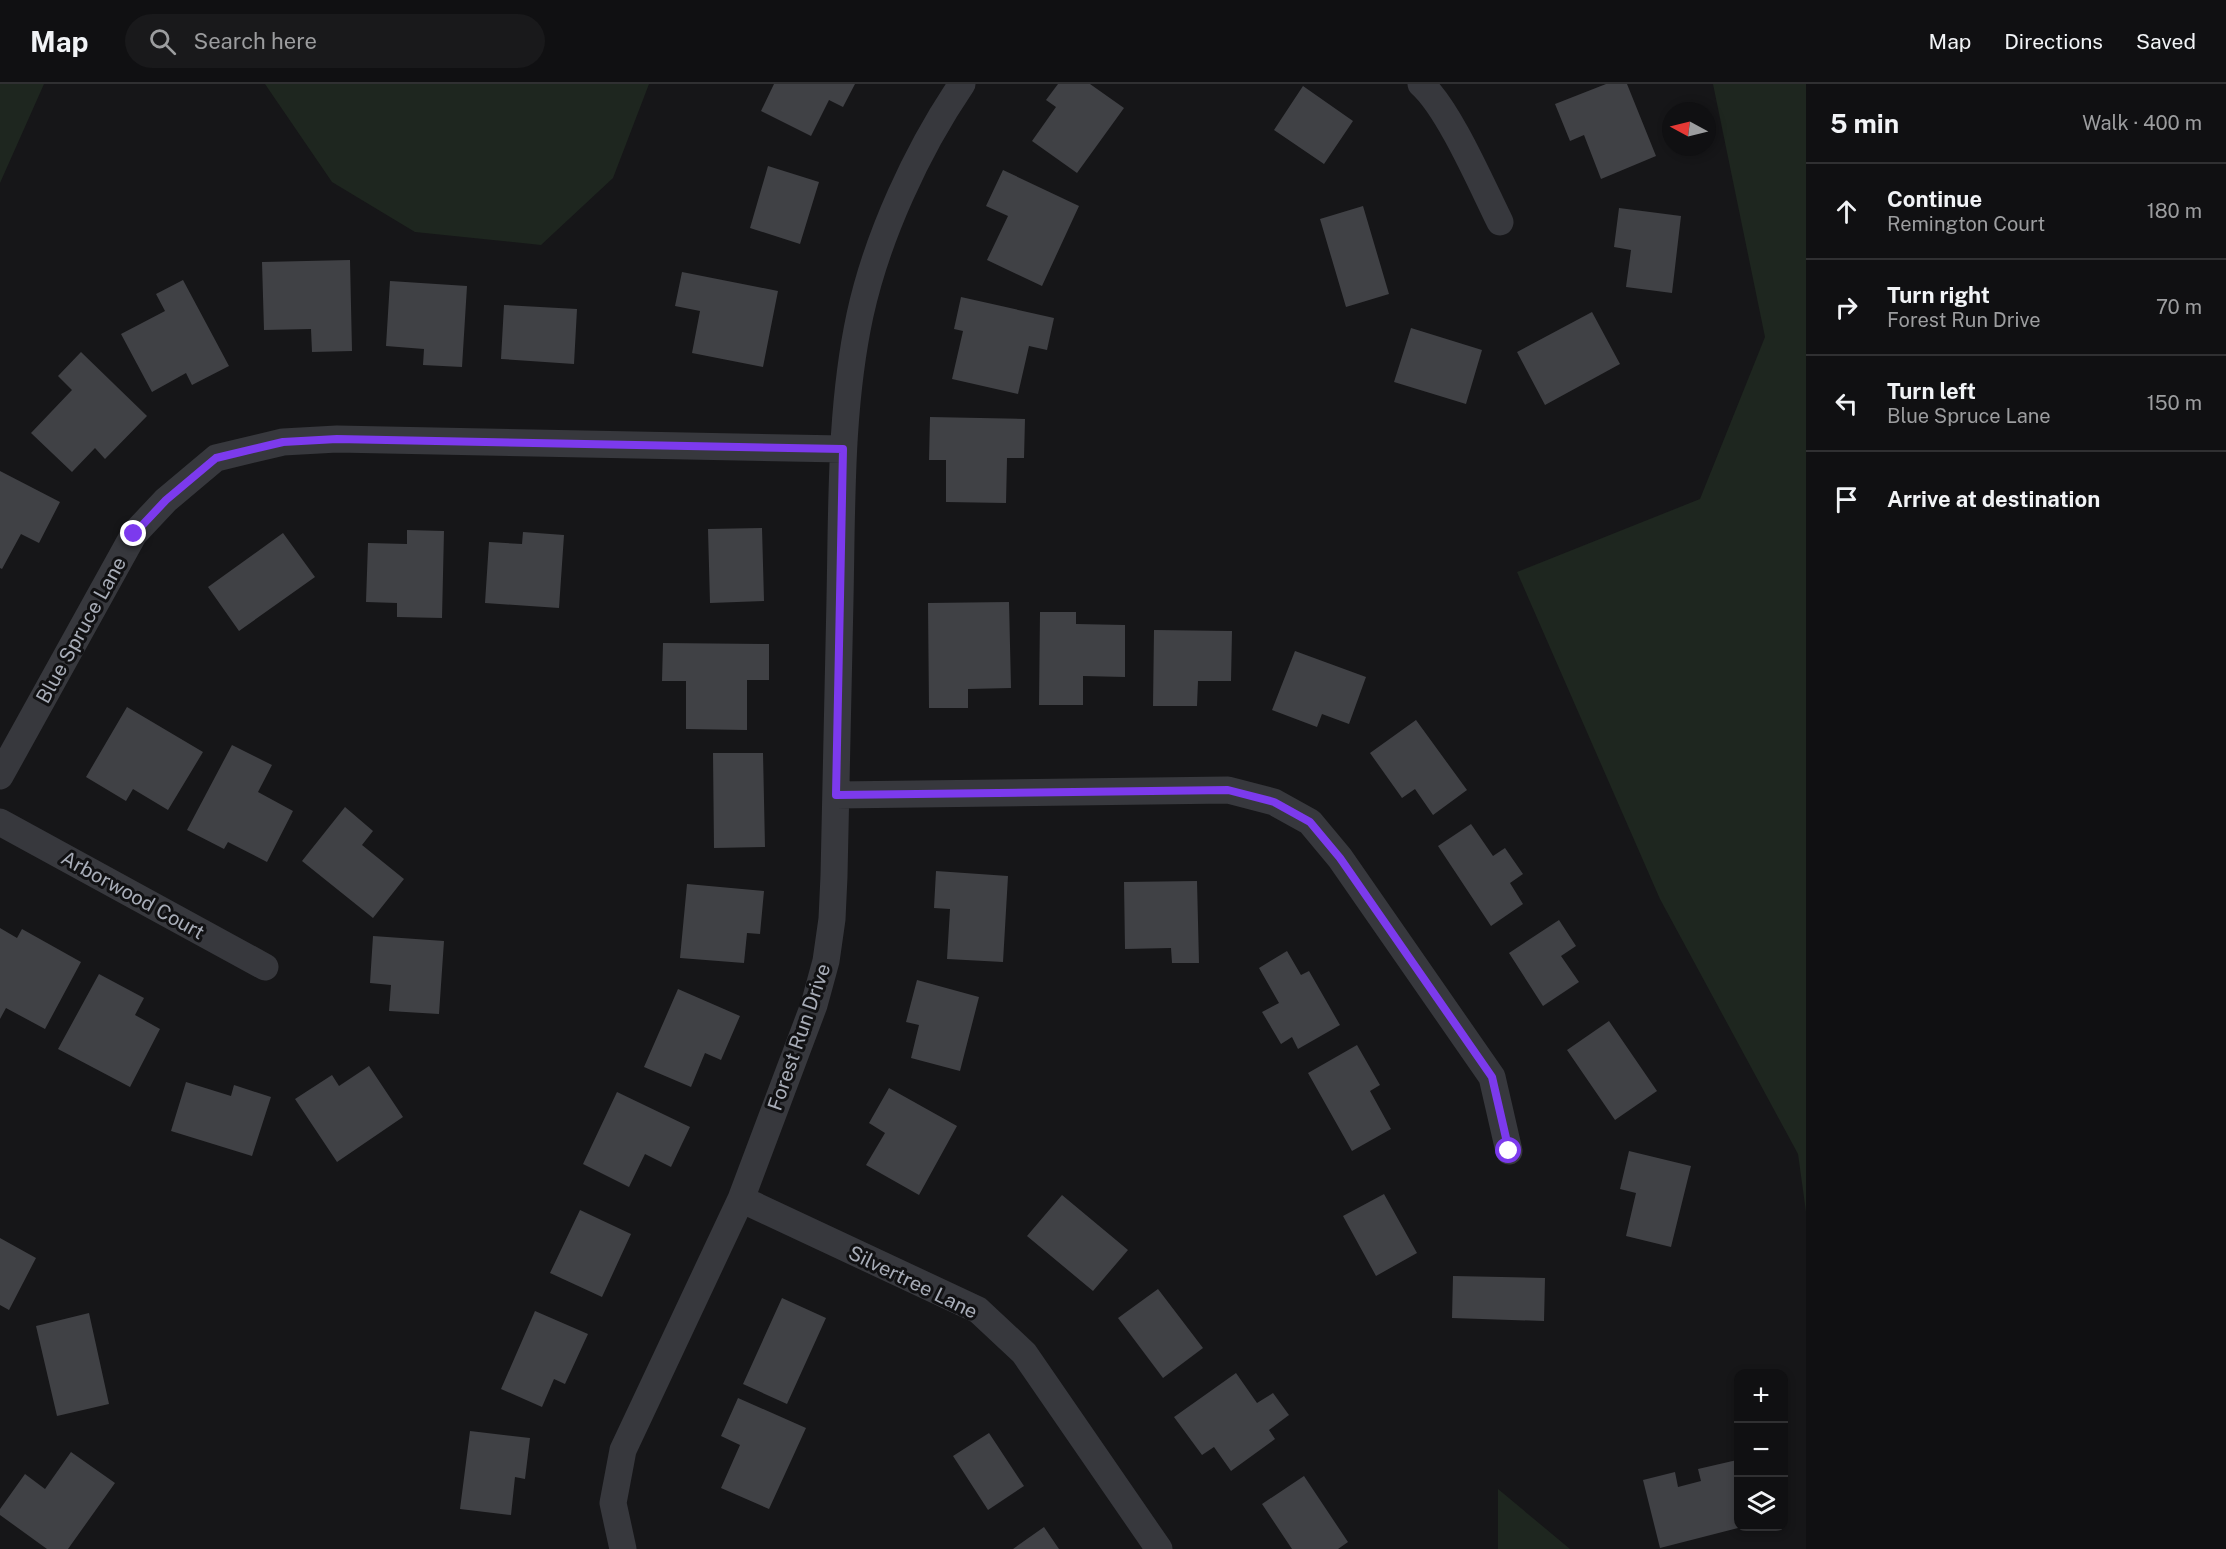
<!DOCTYPE html>
<meta charset="utf-8">
<style>
body{margin:0;font-family:"Public Sans",sans-serif;background:#19191b;color:#f1f3f6}
.controls{position:absolute;right:18px;bottom:18px;display:grid;overflow:hidden;border-radius:12px;box-shadow:0 3px 9px #0003}
.controls button{width:54px;height:54px;display:grid;place-items:center;padding:0;border:0;border-bottom:2px solid #303032;background:#101012;color:#f1f3f6;font:30px sans-serif}
.compass{position:absolute;left:1662px;top:18px;width:54px;height:54px;border-radius:50%;background:#101012;box-shadow:0 3px 9px #0003;rotate:277deg}
.stop{position:absolute;width:18px;height:18px;margin:-14px;border:4px solid #7c3aed;border-radius:50%;background:#fff}
.stop.end{background:#7c3aed;border-color:#fff;box-shadow:0 2px 6px #0008}
.list{margin:0;padding:0;list-style:none}
h2{display:flex;justify-content:space-between;align-items:center;height:78px;margin:0;padding:0 24px;font-size:26px}
h2 small{font-size:20px;font-weight:400;color:#9c9d9f}
.list li{display:grid;grid-template-columns:39px 1fr auto;gap:18px;align-items:center;box-sizing:border-box;height:96px;padding:0 24px;border-top:2px solid #303032}
.list b{display:block;font-size:22px;white-space:nowrap}
.list p{margin:0;font-size:20px;white-space:nowrap;color:#9c9d9f}
.list em{font-size:20px;font-style:normal;color:#9c9d9f}
.icon{flex:none;width:33px;height:33px;fill:none;stroke:currentColor;stroke-width:2;stroke-linecap:round;stroke-linejoin:round}
.map{position:relative;flex:none;width:1806px;height:1465px;overflow:hidden}
header{display:flex;align-items:center;gap:36px;box-sizing:border-box;height:84px;padding:0 30px;background:#101012;border-bottom:2px solid #303032}
header strong{font-size:28px}
nav{display:flex;gap:33px;margin-inline-start:auto;font-size:21px}
.search{width:420px;height:54px;background:#19191b;display:flex;align-items:center;gap:15px;box-sizing:border-box;padding:0 21px;border-radius:33px;color:#9c9d9f;font-size:22px}
main{display:flex}
aside{flex:1;background:#101012}
.map>svg:first-child{display:block}
.green{fill:#1e261f}
.building{fill:#404145}
.lines{fill:none;stroke-linecap:round;stroke-linejoin:round}
.minor{stroke:#37383d;stroke-width:27}
.route{stroke:#7c3aed;stroke-width:8}
.labels{text-anchor:middle;dominant-baseline:central;stroke-width:6;stroke-linejoin:round;paint-order:stroke}
.street-label{font-size:20px;fill:#a8adb8;stroke:#111113}
</style>
<header>
<strong>Map</strong>
<div class="search"><svg class="icon" aria-label="search" viewBox="0 0 24 24"><circle cx="10" cy="10" r="6"/><path d="M15 15l6 6"/></svg>Search here</div>
<nav><a>Map</a><a>Directions</a><a>Saved</a></nav>
</header>
<main>
<div class="map">
<svg width="1806" height="1465" viewBox="0 0 1806 1465">
<rect width="100%" height="100%" fill="#161618"/>
<!-- green -->
<path class="green" d="M0,0H44L0,99Z
M265,0H649L613,94L541,161L415,148L332,98Z
M1713,0H1806V1128L1798,1070L1660,815L1517,488L1700,415L1765,253Z
M1498,1405L1570,1465H1498Z"/>
<!-- building -->
<path class="building" d="M774,0H855L843,23L829,16L811,52L761,27Z
M1058,0H1090L1124,24L1077,89L1032,57L1056,23L1046,16Z
M1606,0H1627L1656,72L1601,95L1584,51L1570,57L1555,20Z
M1303,2L1353,37L1324,80L1274,46Z
M768,82L819,98L800,160L750,144Z
M1003,86L1079,122L1042,202L987,176L1008,132L986,122Z
M1363,122L1389,210L1346,223L1320,135Z
M1619,124L1681,132L1672,209L1626,203L1631,166L1614,163Z
M350,176L352,267L312,268L311,245L264,246L262,178Z
M682,188L778,207L763,283L692,269L700,227L675,222Z
M183,196L229,282L192,301L186,289L152,308L121,250L165,227L156,210Z
M390,197L467,202L462,283L423,281L424,265L386,262Z
M961,213L1054,234L1047,266L1029,262L1018,310L952,295L963,247L954,245Z
M504,221L577,225L574,280L501,275Z
M1592,228L1620,280L1545,321L1517,268Z
M1411,244L1482,266L1466,320L1394,298Z
M81,268L147,332L105,375L95,364L72,388L31,349L72,306L58,292Z
M930,333L1025,335L1024,374H1007L1006,419L946,418V376H929Z
M0,387L60,418L39,459L21,450L2,485L0,484Z
M762,444L764,517L710,519L708,445Z
M407,446L444,447L442,534L397,533V519L366,518L368,459L407,460Z
M523,448L564,451L559,524L485,519L489,458L522,460Z
M283,449L315,493L239,547L208,503Z
M1009,518L1011,604L968,605V624H929L928,519Z
M1040,528H1076V540L1125,541V593L1083,592V621H1039Z
M1154,546L1232,547L1231,597H1198L1197,622H1153Z
M663,559L769,560V596H747V646L686,645V597H662Z
M1295,567L1366,593L1349,640L1322,630L1317,643L1272,626Z
M127,623L203,668L168,726L133,705L126,717L86,693Z
M1416,636L1467,706L1433,731L1415,705L1402,714L1370,669Z
M232,661L272,681L258,708L293,727L267,778L228,758L224,765L187,746Z
M713,669H763L765,763L714,764Z
M345,723L373,747L362,761L404,795L373,834L302,777Z
M1471,740L1493,772L1505,764L1523,790L1510,799L1523,820L1491,842L1438,762Z
M936,787L1008,792L1003,878L947,875L950,825L934,824Z
M1197,797L1199,879H1172L1171,864L1125,865L1124,798Z
M687,800L764,807L760,850L747,849L744,879L680,874Z
M1559,836L1576,862L1561,872L1579,898L1543,922L1509,869Z
M0,844L17,854L22,845L81,878L45,945L6,924L0,935Z
M373,852L444,857L439,930L389,927L391,901L370,899Z
M1287,867L1301,891L1309,887L1340,941L1298,965L1292,953L1281,960L1262,928L1279,919L1259,884Z
M99,890L144,914L135,931L160,945L130,1003L58,965Z
M917,896L979,913L960,987L911,974L919,941L906,938Z
M678,905L740,932L721,976L705,969L691,1003L644,983Z
M1609,937L1657,1007L1615,1036L1567,966Z
M1357,961L1380,1001L1370,1007L1391,1045L1352,1067L1308,989Z
M369,982L403,1033L337,1078L295,1015L332,991L339,1002Z
M186,998L231,1012L234,1001L271,1013L252,1072L171,1047Z
M889,1004L957,1042L919,1111L866,1081L885,1049L869,1039Z
M617,1008L690,1043L671,1083L645,1070L629,1103L583,1080Z
M1629,1067L1691,1082L1671,1163L1626,1152L1636,1109L1620,1105Z
M1384,1110L1417,1169L1376,1192L1343,1132Z
M1062,1111L1128,1166L1093,1207L1027,1152Z
M580,1126L631,1150L602,1213L550,1189Z
M0,1154L36,1174L9,1226L0,1221Z
M1453,1192L1545,1194L1544,1237L1452,1234Z
M1158,1205L1203,1264L1163,1294L1118,1234Z
M782,1214L826,1234L787,1320L743,1300Z
M535,1227L588,1250L565,1300L554,1295L542,1323L501,1305Z
M89,1229L109,1320L57,1332L36,1242Z
M1236,1289L1257,1319L1273,1309L1289,1331L1269,1346L1275,1355L1231,1387L1214,1363L1202,1371L1174,1333Z
M738,1314L806,1344L769,1425L721,1404L740,1361L721,1352Z
M470,1347L530,1354L525,1395L515,1393L511,1431L460,1425Z
M989,1349L1024,1402L988,1426L953,1372Z
M71,1368L115,1399L68,1465H47L0,1431V1425L25,1390L45,1405Z
M1737,1376L1738,1444L1660,1464L1643,1396L1675,1388L1678,1403L1701,1397L1698,1385Z
M1304,1392L1348,1458L1338,1465H1292L1262,1420Z
M1044,1443L1059,1465H1013Z"/>
<g class="lines">
<!-- minor -->
<path class="minor" d="M1421,0C1449,25 1482,102 1500,138
M0,692L134,450L166,416L216,374L283,358L337,355L843,365
M836,711L1228,706L1274,718L1310,738L1340,774L1492,993L1509,1067
M0,738L265,883
M741,1115L978,1226L1024,1269L1159,1465
M623,1465L613,1419L623,1366L741,1115L814,921L826,877L832,835L834,792C836,700 838,608 840,515C842,421 840,324 860,231C877,153 917,66 962,0"/>
</g>
<g class="lines">
<!-- route -->
<path class="route" d="M134,450L166,416L216,374L283,358L337,355L843,365L836,711L1228,706L1274,718L1310,738L1340,774L1492,993L1509,1067"/>
</g>
<g class="labels">
<!-- street labels -->
<g class="street-label">
<text transform="translate(81 546) rotate(-61)">Blue Spruce Lane</text>
<text transform="translate(133 811) rotate(29)">Arborwood Court</text>
<text transform="translate(799 953) rotate(-71)">Forest Run Drive</text>
<text transform="translate(913 1198) rotate(26)">Silvertree Lane</text>
</g>
</g>
</svg>
<div class="controls">
<button>+</button>
<button>−</button>
<button><svg class="icon" aria-label="layers" viewBox="0 0 24 24"><path d="M12 4l9 5-9 5-9-5zM3 14l9 5 9-5"/></svg></button>
</div>
<svg class="compass" viewBox="-18 -18 36 36"><path d="M0-13l5 13h-10z" fill="#e53935"/><path d="M0 13l5-13h-10z" fill="#9c9d9f"/></svg>
<div class="stop" style="left:1509px;top:1067px"></div>
<div class="stop end" style="left:134px;top:450px"></div>
</div>
<aside>
<h2>5 min<small>Walk · 400 m</small></h2>
<ul class="list">
<li><svg class="icon" aria-label="ahead" viewBox="0 0 24 24"><path d="M12 20V5M6 11l6-6 6 6"/></svg><div><b>Continue</b><p>Remington Court</p></div><em>180 m</em></li>
<li><svg class="icon" aria-label="right" viewBox="0 0 24 24"><path d="M7 20v-9h11M14 6l5 5-5 5"/></svg><div><b>Turn right</b><p>Forest Run Drive</p></div><em>70 m</em></li>
<li><svg class="icon" aria-label="left" viewBox="0 0 24 24"><path d="M17 20v-9H6M10 6l-5 5 5 5"/></svg><div><b>Turn left</b><p>Blue Spruce Lane</p></div><em>150 m</em></li>
<li><svg class="icon" aria-label="arrive" viewBox="0 0 24 24"><path d="M6 21V4h12l-3 4 3 4H6"/></svg><div><b>Arrive at destination</b></div></li>
</ul>
</aside>
</main>
